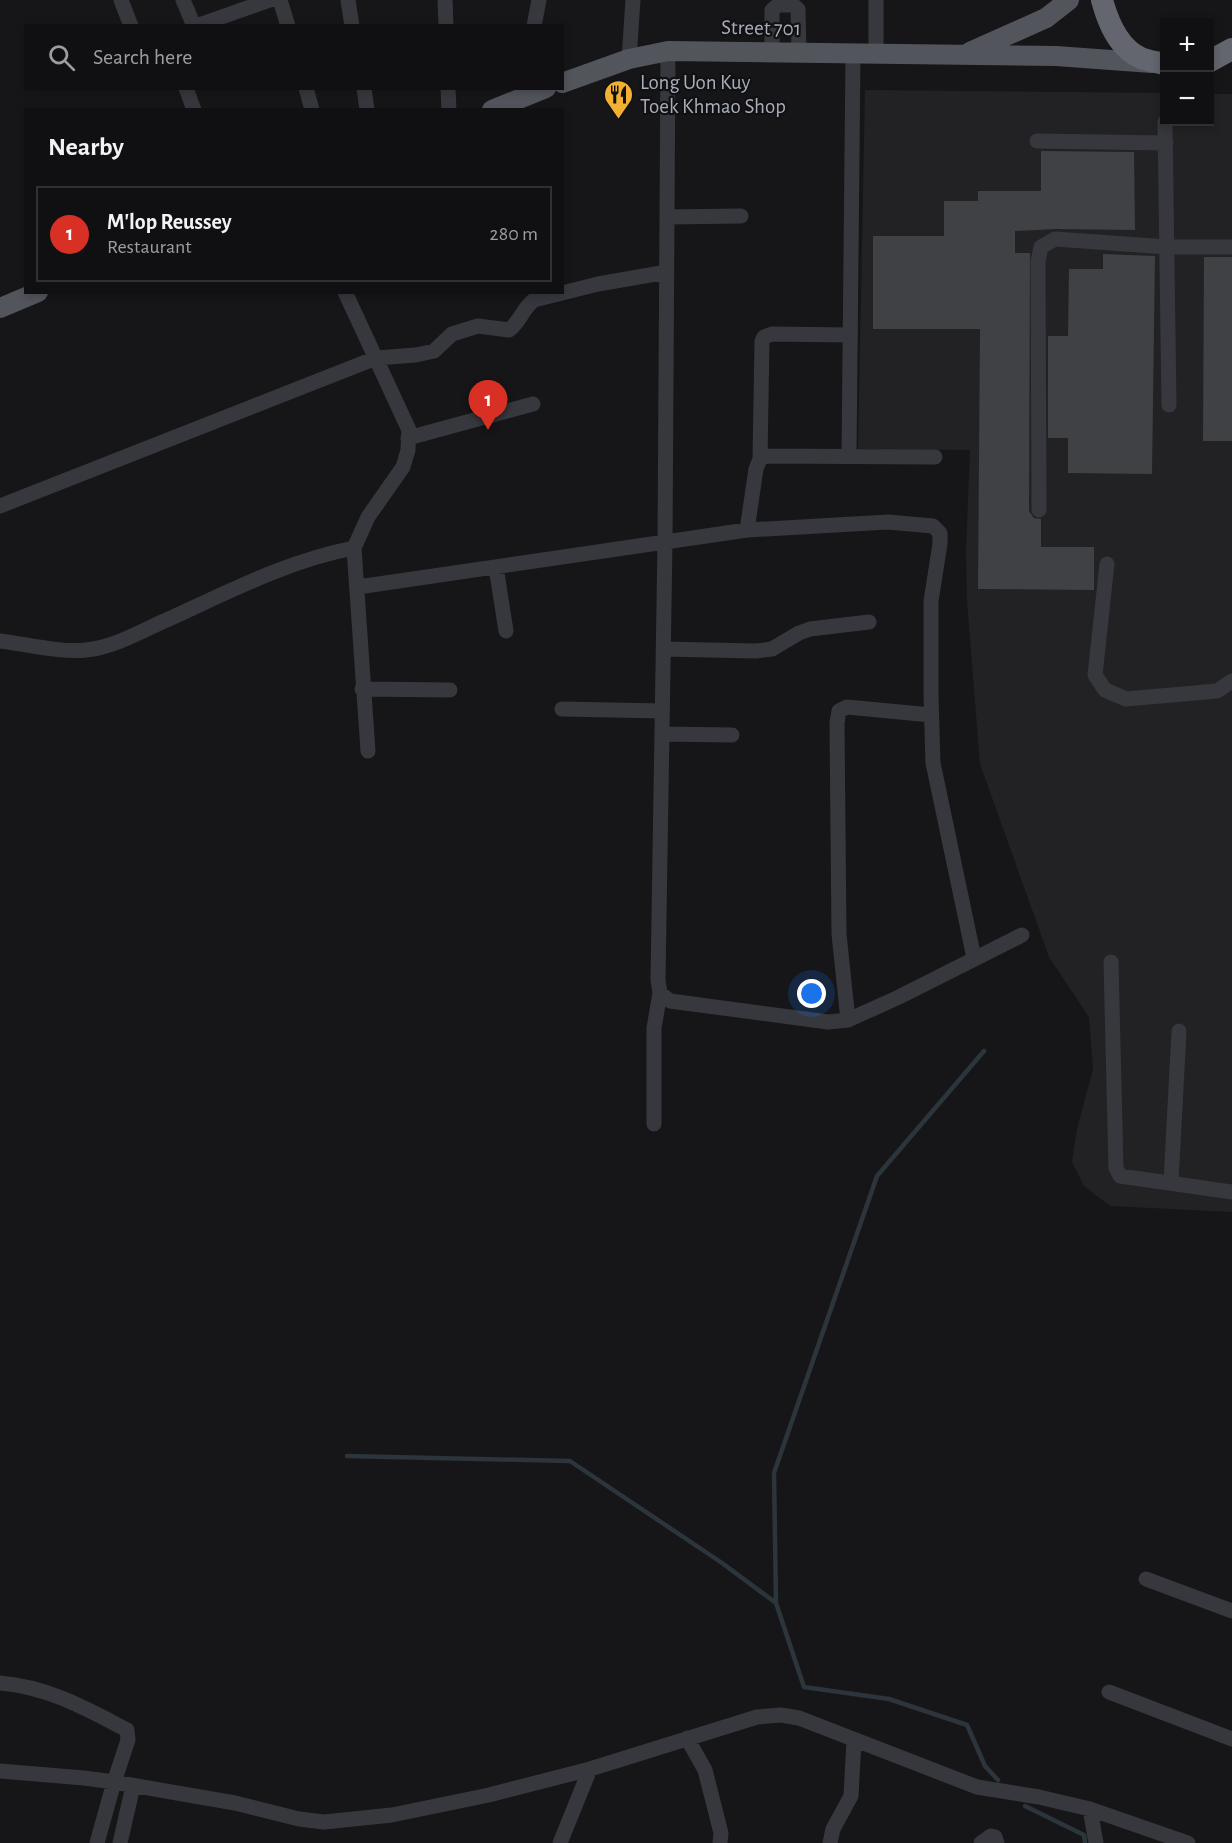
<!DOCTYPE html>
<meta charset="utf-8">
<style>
body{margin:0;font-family:"Alegreya Sans",sans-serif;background:#19191b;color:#f1f3f6}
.controls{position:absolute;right:18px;top:18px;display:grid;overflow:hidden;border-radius:0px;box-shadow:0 3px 9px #0003}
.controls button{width:54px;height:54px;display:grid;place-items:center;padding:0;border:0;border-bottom:2px solid #303032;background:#101012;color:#f1f3f6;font:30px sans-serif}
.you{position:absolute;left:812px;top:994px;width:21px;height:21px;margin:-15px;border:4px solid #fff;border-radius:50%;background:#1a73e8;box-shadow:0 0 0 9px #1a73e833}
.badge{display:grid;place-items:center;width:39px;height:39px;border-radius:50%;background:#d93025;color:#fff;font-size:20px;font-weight:700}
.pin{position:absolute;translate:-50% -50px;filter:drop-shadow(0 2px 3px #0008)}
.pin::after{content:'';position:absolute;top:32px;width:21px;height:18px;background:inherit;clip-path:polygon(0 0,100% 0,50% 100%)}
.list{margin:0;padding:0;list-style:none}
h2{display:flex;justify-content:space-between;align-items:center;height:78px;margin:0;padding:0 24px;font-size:26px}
h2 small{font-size:20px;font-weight:400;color:#9c9d9f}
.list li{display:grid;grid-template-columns:39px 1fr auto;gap:18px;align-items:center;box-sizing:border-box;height:96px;margin:0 12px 12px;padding:0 12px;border:2px solid #303032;border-radius:0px}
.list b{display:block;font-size:22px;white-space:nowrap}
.list p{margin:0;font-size:20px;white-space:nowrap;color:#9c9d9f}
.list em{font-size:20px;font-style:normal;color:#9c9d9f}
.icon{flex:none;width:33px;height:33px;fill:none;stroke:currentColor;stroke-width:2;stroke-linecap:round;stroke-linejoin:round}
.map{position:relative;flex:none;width:1232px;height:1843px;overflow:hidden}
.search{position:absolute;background:#101012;box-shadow:0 3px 9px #0003;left:24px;top:24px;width:540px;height:66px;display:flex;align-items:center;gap:15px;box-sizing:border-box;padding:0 21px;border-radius:0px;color:#9c9d9f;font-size:22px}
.panel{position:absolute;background:#101012;box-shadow:0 3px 9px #0003;left:24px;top:108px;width:540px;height:186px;border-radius:0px}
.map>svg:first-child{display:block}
.built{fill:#222225}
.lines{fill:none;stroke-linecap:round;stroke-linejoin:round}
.stream{stroke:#2c353c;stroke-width:4.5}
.building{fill:#404145}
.minor{stroke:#37383d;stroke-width:15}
.major{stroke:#53555c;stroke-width:20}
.highway{stroke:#63666e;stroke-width:22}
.labels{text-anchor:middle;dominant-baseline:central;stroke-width:4.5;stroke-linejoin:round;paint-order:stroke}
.street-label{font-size:21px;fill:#a8adb8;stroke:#111113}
.poi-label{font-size:21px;fill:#a8adb8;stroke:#111113;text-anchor:start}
</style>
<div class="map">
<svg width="1232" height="1843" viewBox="0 0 1232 1843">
<rect width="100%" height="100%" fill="#161618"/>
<!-- built -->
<path class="built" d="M865,90L1164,93V122H1210V94H1232V1212L1110,1206L1084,1186L1072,1162L1077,1129L1093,1069L1089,1017L1049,957L980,764L967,602L966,551L970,450L858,449Z"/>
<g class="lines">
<!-- stream -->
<path class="stream" d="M984,1051L877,1176L774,1473L776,1603L804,1687L889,1699L967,1725L985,1766L998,1780
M347,1456L570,1461L722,1563L776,1603
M1025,1806L1084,1835L1085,1843"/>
</g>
<!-- building -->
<path class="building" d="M1041,151L1134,152L1135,230L1056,229L1015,231V253H1030L1029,511L1034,518L1041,519V547H1094V590L978,589L980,329H873V236H944V201H978V191H1041Z
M1103,254L1155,256L1152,474L1068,473V438H1048V336H1068L1069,269H1103Z
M1204,257H1232V441H1203Z"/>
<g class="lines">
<!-- minor -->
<path class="minor" d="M121,0L131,26
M183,0L194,26
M280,0L288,26
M348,0L352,26
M445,0L446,26
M876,0V54
M196,26L270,0
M534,26L539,0
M668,51L665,543L658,980L660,993L670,1001L828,1022L848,1020L899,997L1022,935
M772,53V10L778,5H793L798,9L799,53
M629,59L633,0
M186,88L194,110
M306,88L312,110
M364,88L367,110
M448,88L449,110
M1165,122L1169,405
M1037,141L1166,143
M667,217L741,216
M345,292L409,430L408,450L403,467L368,517L354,548L368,751
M408,438L533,404
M849,456L853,54
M760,459L766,456L935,457
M0,506L376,358L416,355L434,351L452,334L478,326L509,330C521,321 522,309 534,300L598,284L667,272
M1039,510L1038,261L1041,247L1055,239L1167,247H1232
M747,530L756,469L760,459L762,341L764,337L772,334L850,335
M1107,564L1095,675L1105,690L1126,699L1217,691L1232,681
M496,567L506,631
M358,587L747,530L888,522L933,526L940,533V544L931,601V695L933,763L974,958
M0,641C24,644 63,653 86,650C116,647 145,629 171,618C230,591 290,560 354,548
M663,649L756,651L772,649L799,633L810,629L869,622
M362,689L450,690
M562,709L662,711
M662,734L732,735
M1111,962L1116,1168L1120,1176L1232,1192
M848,1020L839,934L837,723L839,711L847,707L931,715
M654,1124V1028L660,993
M1171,1182L1179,1031
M1146,1579L1232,1611
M0,1683C48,1687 85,1708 127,1730L128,1740L114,1782L97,1843
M1109,1692L1232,1739
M687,1738L705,1770L721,1833L720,1843
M0,1771L84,1778L114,1782L235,1803L299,1819L324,1822L392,1815L489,1795L590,1769L757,1717L781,1715L799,1718L977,1787L1039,1797L1090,1809L1188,1843
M1090,1809L1096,1843
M120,1843L133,1786
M560,1843L590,1769
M830,1843L833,1829L851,1796L854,1740
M981,1843L991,1836L995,1837L997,1843"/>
<!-- major -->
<path class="major" d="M970,52L1046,18L1069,0
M562,83L629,59L668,51L1056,56L1152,63
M492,110L546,88
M0,308L38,292"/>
<!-- highway -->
<path class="highway" d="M1102,0C1108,22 1118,48 1141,58C1148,61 1157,62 1164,64
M1210,61L1232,49"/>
</g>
<!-- icons -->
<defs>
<symbol id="restaurant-pin" viewBox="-11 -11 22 30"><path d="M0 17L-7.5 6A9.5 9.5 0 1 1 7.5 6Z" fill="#f2b134" stroke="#111113"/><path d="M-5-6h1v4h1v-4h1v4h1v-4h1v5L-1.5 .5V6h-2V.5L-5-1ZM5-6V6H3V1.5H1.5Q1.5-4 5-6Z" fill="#111"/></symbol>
</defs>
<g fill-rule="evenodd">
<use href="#restaurant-pin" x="602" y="78" width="33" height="45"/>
</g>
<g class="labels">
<!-- street labels -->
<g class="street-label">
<text transform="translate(761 28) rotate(1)">Street 701</text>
</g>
<!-- poi labels -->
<g class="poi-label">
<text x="640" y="82">Long Uon Kuy<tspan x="640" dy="24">Toek Khmao Shop</tspan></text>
</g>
</g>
</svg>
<div class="controls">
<button>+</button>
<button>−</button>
</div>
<div class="you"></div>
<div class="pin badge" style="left:488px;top:430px">1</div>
<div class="search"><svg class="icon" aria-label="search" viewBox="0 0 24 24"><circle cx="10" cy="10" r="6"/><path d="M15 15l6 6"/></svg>Search here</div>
<section class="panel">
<h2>Nearby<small></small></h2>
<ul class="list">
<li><span class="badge">1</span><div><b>M'lop Reussey</b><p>Restaurant</p></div><em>280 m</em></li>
</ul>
</section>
</div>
